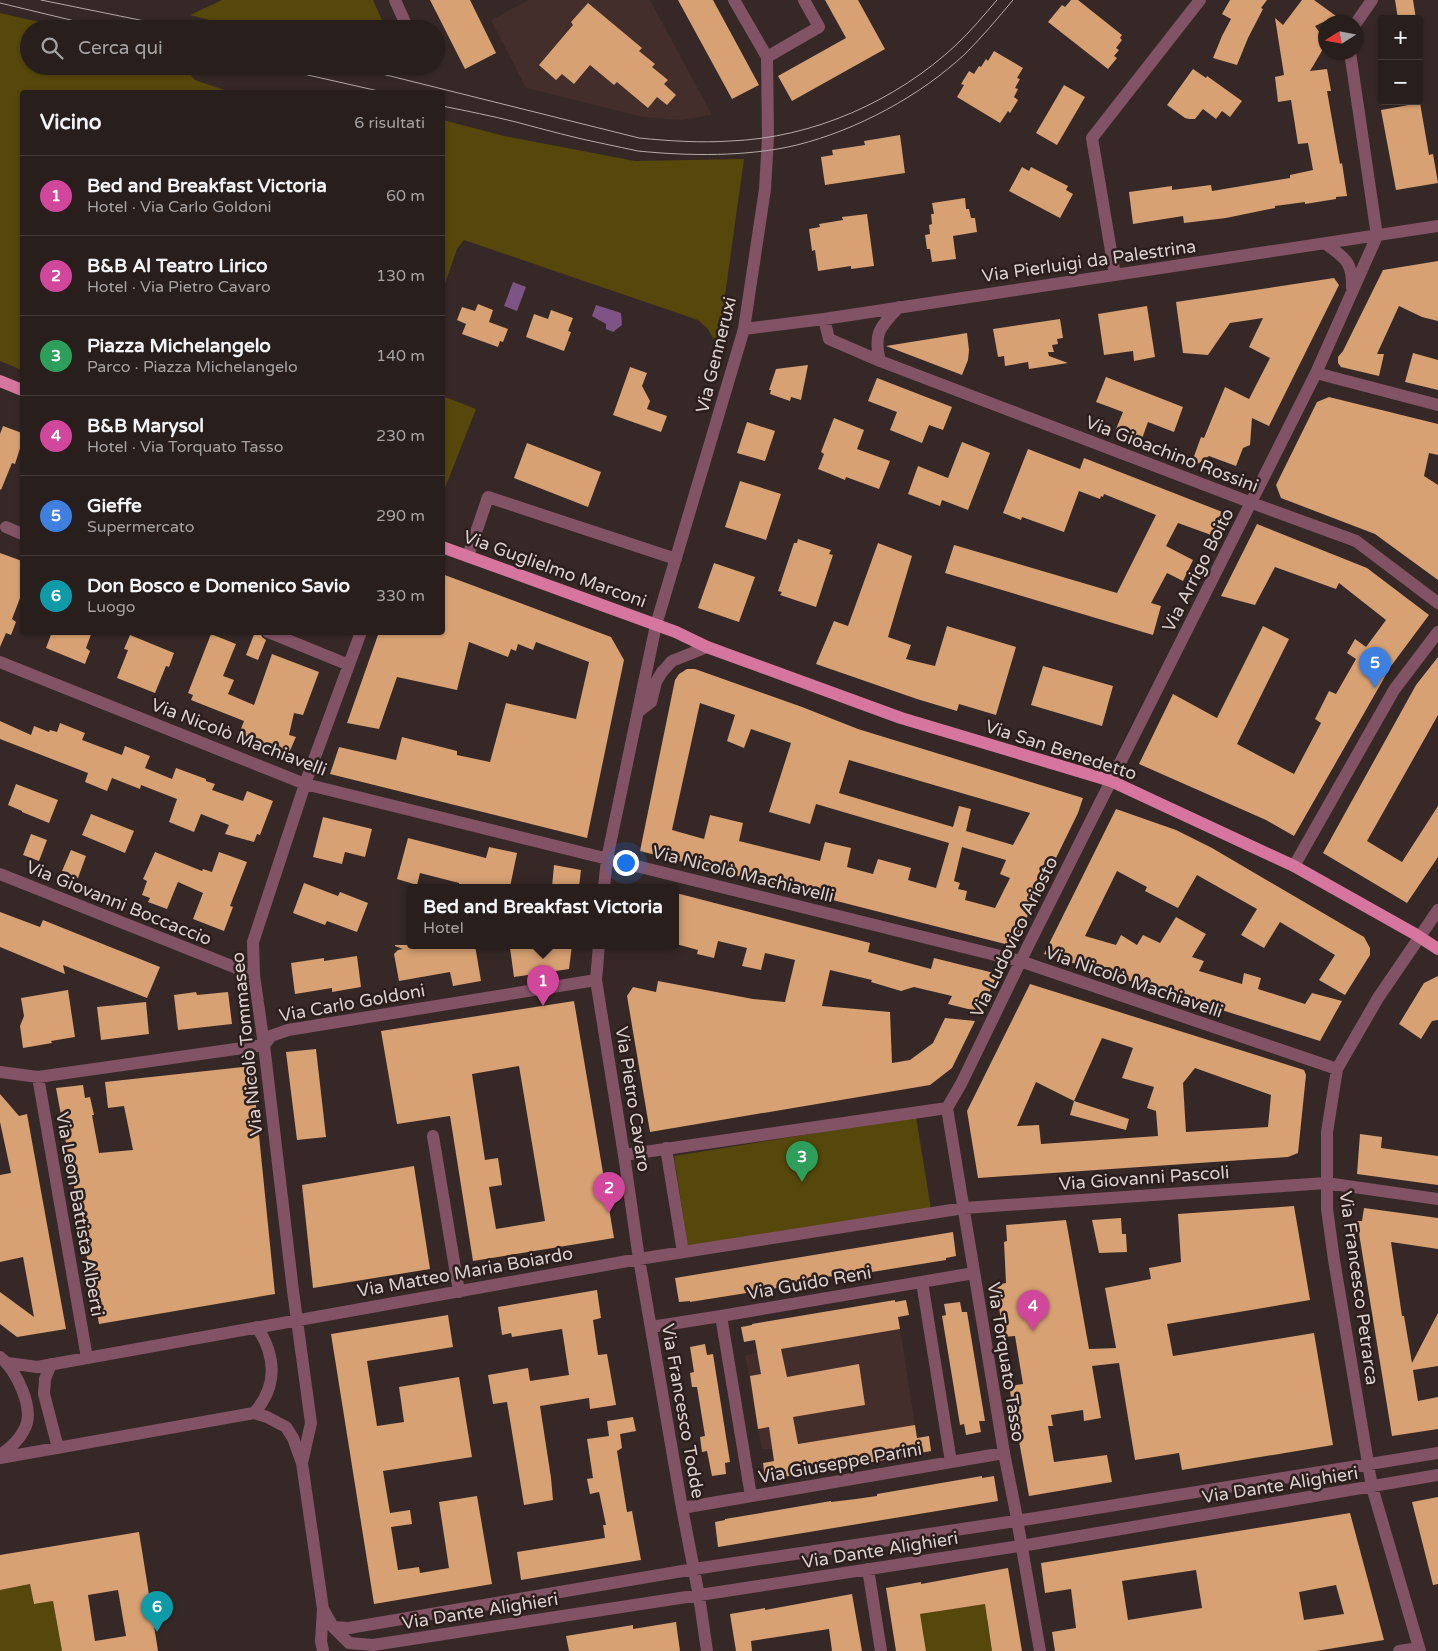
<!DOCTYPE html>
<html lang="it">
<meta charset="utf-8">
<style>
body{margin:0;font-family:"Varela Round",sans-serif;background:#342b29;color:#f1f3f6}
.controls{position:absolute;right:15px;top:15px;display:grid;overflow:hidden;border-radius:5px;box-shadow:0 1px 4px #0004}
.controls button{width:45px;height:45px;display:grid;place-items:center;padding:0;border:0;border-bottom:1px solid #443c3b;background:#281e1c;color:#f1f3f6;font:25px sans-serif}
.compass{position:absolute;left:1318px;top:15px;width:45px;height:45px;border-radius:50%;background:#281e1c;box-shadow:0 1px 4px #0004;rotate:259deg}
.you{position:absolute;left:625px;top:862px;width:18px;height:18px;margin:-12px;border:4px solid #fff;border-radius:50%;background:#1a73e8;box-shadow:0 0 0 8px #1a73e833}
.badge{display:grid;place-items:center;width:32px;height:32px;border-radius:50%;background:#52cdcc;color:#fff;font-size:16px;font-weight:700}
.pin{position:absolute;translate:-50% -41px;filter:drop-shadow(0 1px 2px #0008)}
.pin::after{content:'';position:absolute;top:26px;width:18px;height:15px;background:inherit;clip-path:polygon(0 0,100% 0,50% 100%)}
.popup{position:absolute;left:407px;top:884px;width:272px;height:65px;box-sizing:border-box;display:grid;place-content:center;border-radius:5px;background:#281e1c;filter:drop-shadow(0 1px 4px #0005);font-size:16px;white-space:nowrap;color:#a5a2a3}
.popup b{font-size:19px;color:#f1f3f6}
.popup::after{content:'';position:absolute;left:50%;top:100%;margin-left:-10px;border:10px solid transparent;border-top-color:#281e1c}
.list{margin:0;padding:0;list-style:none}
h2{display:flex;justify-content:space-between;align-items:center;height:65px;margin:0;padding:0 20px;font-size:21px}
h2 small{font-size:16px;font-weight:400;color:#a5a2a3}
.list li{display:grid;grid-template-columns:32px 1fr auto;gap:15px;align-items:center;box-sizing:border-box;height:80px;padding:0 20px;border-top:1px solid #443c3b}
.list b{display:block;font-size:19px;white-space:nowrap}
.list p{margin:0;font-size:16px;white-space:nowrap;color:#a5a2a3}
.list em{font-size:16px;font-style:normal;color:#a5a2a3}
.icon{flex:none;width:28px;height:28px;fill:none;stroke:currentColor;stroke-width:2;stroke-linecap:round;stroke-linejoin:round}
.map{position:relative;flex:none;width:1438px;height:1651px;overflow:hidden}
.search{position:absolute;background:#281e1c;box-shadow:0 1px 4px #0004;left:20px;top:20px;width:425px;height:55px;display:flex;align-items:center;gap:12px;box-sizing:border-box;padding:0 18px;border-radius:28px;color:#a5a2a3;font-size:19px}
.panel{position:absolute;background:#281e1c;box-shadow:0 1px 4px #0004;left:20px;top:90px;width:425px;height:545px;border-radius:5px}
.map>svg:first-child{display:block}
.built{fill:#432e2b}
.green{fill:#56470b}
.water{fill:#7d5485}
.building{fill:#d7a173;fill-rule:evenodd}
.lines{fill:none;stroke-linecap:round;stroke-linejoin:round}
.minor{stroke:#825365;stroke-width:12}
.major{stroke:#d6769e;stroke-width:12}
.tram{stroke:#b5aba9;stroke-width:1}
.labels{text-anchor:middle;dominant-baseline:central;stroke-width:5;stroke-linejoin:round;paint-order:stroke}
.street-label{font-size:18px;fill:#dad1cf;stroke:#2b1e1c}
</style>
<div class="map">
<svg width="1438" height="1651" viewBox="0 0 1438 1651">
<rect width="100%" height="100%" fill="#362826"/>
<!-- built -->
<path class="built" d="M529,0H650L712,115L682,120L642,117L526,88L491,20Z
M900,1329L915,1425L772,1449H762L745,1355Z"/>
<!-- green -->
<path class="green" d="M222,0H373L386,29H244L190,15Z
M0,13L69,29H29V66H182L195,80L230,92H22V370L0,361Z
M443,120L504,136L635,161L744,159L718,346L707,328L698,320L464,240L457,249L445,283L443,284Z
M443,396L476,409L443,493Z
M916,1117L931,1209L688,1247L674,1156Z
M30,1584L34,1604L53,1601L62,1651H0V1590Z
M997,1602L1000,1618L987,1620L992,1651H926L923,1631L907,1616Z"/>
<!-- water -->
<path class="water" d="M513,282L526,287L517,311L504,306Z
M596,305L621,313L622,325L613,332L606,329V324L592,316Z"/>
<!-- building -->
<path class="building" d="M430,0H470L496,53L465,69Z
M678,0H713L759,85L732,99Z
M825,0H858L885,49L792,101L778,76L846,38Z
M1071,0H1078L1122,35L1120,38L1122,40L1116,48L1119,50L1114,56L1117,58L1108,69L1048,22L1062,5L1065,7Z
M1230,0H1267L1261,8L1263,9L1248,38L1237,65L1213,58L1222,36L1231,19L1222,14Z
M1302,0H1314L1336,16L1315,26L1326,42V44L1310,71L1327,69L1331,91H1327L1340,164L1342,163L1347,196L1336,197V199L1305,204V202L1275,206V208L1226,218L1184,223L1183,216L1133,224L1129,192L1172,186V190L1211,185L1212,191L1290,178V175L1313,170L1308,143L1298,144L1291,100L1278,102L1275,77L1284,75L1275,18L1283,25Z
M1395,0H1413L1416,19H1398Z
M588,3L642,48L639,51L655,64L652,67L668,80L664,84L676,95L667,105L657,97L648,108L617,82L614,85L590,65L574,84L562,74L556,80L539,65L573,25L571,22Z
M994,51L1023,68L1017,78L1020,79L1015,88L1018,89L1014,97L1018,100L1010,113L1008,111L1000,123L957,97L964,85L961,84L969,71L974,74L979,66L981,67L986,59L988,61Z
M1193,69L1206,78L1207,76L1242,101L1230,117L1222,111L1216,119L1203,109L1195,119H1189L1185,118L1167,105Z
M1064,85L1085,97L1057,145L1036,133Z
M1420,103L1429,155L1433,154L1438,183L1396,190L1381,110Z
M900,135L905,173L825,185L821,157L833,155L832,150L865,145L864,141Z
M1022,167L1029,171L1031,167L1068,186L1066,190L1073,194L1060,218L1009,191Z
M965,198L966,209H969L971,218H975L977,232L953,236L956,259L932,262L930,249H927L925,235L930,234L929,225L932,224L931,214H934L932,203Z
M867,214L874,266L851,269V266L818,271L815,250L812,251L809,229L820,227L819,224L843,220L842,217Z
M1438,261V321L1422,317L1399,306L1377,354H1384L1379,376L1341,367L1338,363V357L1343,351L1383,270Z
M1334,278L1339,285L1269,426L1252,418L1250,445L1243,448L1236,466L1209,456L1189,470L1201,437L1204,438L1225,387L1249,399L1270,358L1249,347L1263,318L1230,323L1208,355L1183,353L1176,302Z
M478,304L493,310L489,322L508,329L503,342L500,341L498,347L462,334L466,324L457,320L462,307L475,311Z
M1147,306L1155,357L1134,361L1133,351L1104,355L1098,314Z
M551,310L573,318L568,331L571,332L564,351L526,337L534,314L548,319Z
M1060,319L1063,338L1057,339L1058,344L1052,345L1054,352H1048L1049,356L1068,363L1029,369L1028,362L1005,366L1004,356L998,357L993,329Z
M967,333L969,350L968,360L962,375L886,346Z
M1413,353L1438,360V390L1405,382Z
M808,365L801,400L791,397L790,401L770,394L771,390H769L776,369Z
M630,367L647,373L642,386L650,401L647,409L667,416L661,432L613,415Z
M1106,377L1183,407L1174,432L1148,422L1140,444L1114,434L1123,412L1096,402Z
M877,378L952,407L943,430L929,425L922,443L890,430L897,412L868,401Z
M1329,397L1438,424V455L1429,453L1424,476L1438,485V580L1375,534L1281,498L1276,485L1317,402Z
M834,418L864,430L857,449L890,461L879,489L846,477L845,480L818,469L824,454L821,452Z
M747,422L775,431L765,461L737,453Z
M3,426L22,433V442L15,464L12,463L1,490L0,489V434Z
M962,442L990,453L968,510L942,500L940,506L908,494L918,466L948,478Z
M527,443L601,472L588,507L514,478Z
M1028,449L1080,469L1084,458L1225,513L1214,536L1178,523L1166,546L1193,560L1183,581L1167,573L1151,603L1161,606L1153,635L945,573L954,545L1117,593L1156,515L1104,494L1103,497L1101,496L1100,499L1079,491L1064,532L1022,517L1021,520L1003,513Z
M740,481L781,494L766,540L725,527Z
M1257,524L1367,568L1429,615L1391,666L1294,836L1266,820L1139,764L1173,694L1217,718L1263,626L1289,639L1237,744L1294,774L1321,723L1315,719L1329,691L1336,694L1356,659L1347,653L1355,639L1366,647L1386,620L1339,583L1336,589L1275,567L1255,605L1221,596Z
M798,539L831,550L829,554L833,555L816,607L780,595L782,592L778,591L794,543H797Z
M878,543L912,556L888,637L911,645L906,659L935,666L947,626L1016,647L996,715L959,704L957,711L917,699L816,664L834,621L848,626Z
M0,553L22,561V593L12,619L16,622L11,635L6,633L0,647Z
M714,563L755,577L739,622L698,608Z
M442,574L611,637L624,660L587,838L330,774L339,747L396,760L402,737L457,751V755L490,762L506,703L576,719L589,662L536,642L533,650L518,644L516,651L511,649L508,657L469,642L457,690L397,677L379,729L347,723L379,632H442Z
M52,632H92L86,648L90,651L85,664L46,648Z
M255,632H260L262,637L266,640L258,660L246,655Z
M211,634L236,644L223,676L234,680L228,694L254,705L272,654L319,672L303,715L294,713L289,735L296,737L288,755L239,734L244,721L191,700L193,695L188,693Z
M130,635L174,653L169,667L166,666L155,693L117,678L128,650L124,649Z
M1438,657V715L1367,841L1402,862L1438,806V857L1407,903L1323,853L1416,685Z
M1043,666L1113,686L1102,726L1031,705Z
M687,669H695L802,707L858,729L1083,798L1078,813L1013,946L640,851L675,680L679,674ZM700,703L735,715L727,741L744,748L751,729L791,743L769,812L810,824L816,804L949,843L936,888L908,880L911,868L878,859L873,874L847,867L851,848L825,842L820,861L739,841L743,823L710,815L704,839L672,830ZM849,760L927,783L1030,813L1013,845L966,831L971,809L959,806L953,827L839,793ZM962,847L1006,860L1000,874L1010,878L995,908L965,900L967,891L958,889L960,883L954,881Z
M0,721L31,735L34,726L49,732L50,730L57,732L60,723L85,733L82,740L122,755L125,746L150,756L145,768L172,779L176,768L206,779V781L215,784L212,790L243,801L247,791L273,801L260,835L257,834L254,842L225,834L229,825L201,814L194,832L169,822L177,799L141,785L140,789L112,778L107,791L85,782L88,773L0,739Z
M16,784L58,800L49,823L22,812V811L8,805Z
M1116,809L1176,830L1212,848L1364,937L1370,948V955L1345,995L1319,980L1335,955L1280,922L1264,948L1241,935L1257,909L1197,875L1178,908L1145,891L1147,887L1117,871L1085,936L1116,945L1121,935L1137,945L1143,935L1160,943L1176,917L1206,934L1192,957L1204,961L1199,971L1242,984L1244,973L1261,978L1258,989L1305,1004L1312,993L1342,1001L1320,1041L1044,954Z
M91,814L134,831L125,853L82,835Z
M323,817L372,829L365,857L345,852L342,864L313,857Z
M31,834L47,840L39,861L23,855Z
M408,838L486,858L489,847L517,853L510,887H493L482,884L481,887H459V883L420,873L417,885L397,879Z
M71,850L86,856L78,878L62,871Z
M155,852L202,871L203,869L212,872L219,852L247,862L230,906L233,907L224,931L193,919L203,893L178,882L167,909L148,902L150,898L142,895L147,881L143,879Z
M554,865L581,870L579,887H552Z
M304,883L338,896L340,892L368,903L357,932L327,921L325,925L293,913Z
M676,893L870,943L868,952L931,969L934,958L998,974L980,1012L948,1004L952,996L914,987L901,991L871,982L872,980L830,970L822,1006L890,1012L892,1063L910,1060L933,1043L945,1018L975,1021L952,1068L930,1085L650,1132L627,996L633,987L656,992L658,981L753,999L785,1002L795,960L765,953L761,970L742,966L747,948L718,941L714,958L697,954L698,950L676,944Z
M0,912L40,927L43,920L160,967L147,998L63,965L65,974L0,947Z
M395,945H475L481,981L453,986L450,972L399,981L394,954L398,950L403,949L395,946Z
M536,945H572L569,969L514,977L510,948Z
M357,956L361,987L332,992V988L295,994L291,963L324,958V961Z
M1438,976V1020L1432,1021L1421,1039L1399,1024L1424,983Z
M1030,984L1304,1070L1306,1075L1298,1153L1288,1157L978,1178L967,1111ZM1102,1038L1133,1048L1122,1078L1154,1087L1147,1108L1156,1111L1158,1136L1041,1144L1039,1125L1017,1126L1036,1082L1074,1101ZM1195,1068L1271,1095L1268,1127L1186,1132L1183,1083Z
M68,990L75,1037L51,1041L52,1043L23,1048L20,1026L24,1016L21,998Z
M196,992L197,995L228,992L232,1024L178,1030L174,995Z
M574,1001L614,1238L473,1261L450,1116L397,1124L381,1031ZM519,1066L545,1221L496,1229L489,1187L502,1185L498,1158L485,1160L472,1074Z
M146,1002L149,1034L101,1040L97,1007Z
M316,1049L326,1137L297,1140L286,1052Z
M252,1066L275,1294L99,1324L56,1088L83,1085L85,1098L90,1097L94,1115H92L99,1153L133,1150L124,1106L108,1108L105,1082Z
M0,1094L19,1116L27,1114L66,1329L17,1337L0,1324V1292L34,1317L23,1257L0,1262V1175L11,1173L0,1122Z
M1074,1101L1129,1119L1126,1130L1070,1115Z
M1360,1134L1382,1137L1381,1148L1438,1156V1185L1357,1174Z
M414,1166L430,1269L313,1288L302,1185Z
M1294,1206L1310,1300L1167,1324L1173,1356L1314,1333L1333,1445L1182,1470L1179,1453L1135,1460L1119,1363L1092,1366L1101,1418L1084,1421L1083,1410L1051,1415L1053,1426H1048L1054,1462L1107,1455L1112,1482L1029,1496L1009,1386L1023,1384L1015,1336L1004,1337L995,1285L1006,1283L1004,1242L1007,1241L1006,1225L1066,1220L1089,1349L1116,1348L1105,1288L1151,1279L1149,1268L1181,1262L1178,1214Z
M1364,1208L1438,1218V1249L1391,1242L1402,1316H1404L1412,1363L1438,1313V1366L1413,1370L1418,1401L1438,1397V1429L1392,1436L1357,1221H1362Z
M1121,1218L1122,1234H1126L1127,1252L1099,1253L1092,1220Z
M953,1232L956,1256L946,1258V1260L841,1277V1275L806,1280V1282L795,1283L796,1285L690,1302V1301L679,1302L675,1278Z
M597,1290L601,1318L593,1320L598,1355L607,1354L616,1405L590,1409L589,1398L540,1406L551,1478L553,1500L524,1505L507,1402L493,1404L488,1375L528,1368L530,1381L569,1375L562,1329L512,1337L511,1333L502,1335L498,1307Z
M895,1300V1302L906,1300L909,1315L898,1317L900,1329L781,1349L787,1377L859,1364L865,1405L793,1417L798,1444L915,1425L917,1438L929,1436L931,1451L920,1453V1454L777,1478V1476L765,1478L763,1463L774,1461L769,1427L758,1429L750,1376L761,1374L755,1340L744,1342L741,1327L752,1325V1324Z
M960,1302L962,1312H967L985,1421H979L981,1432L966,1435L964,1424L960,1425L942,1316L946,1315L944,1304Z
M448,1315L453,1347L367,1361L377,1426L404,1422L399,1387L459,1377L472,1457L383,1471L390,1513L410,1510L412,1524L391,1527L398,1570L419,1567L420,1573L449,1568L439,1502L477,1496L492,1584L374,1604L331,1334Z
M705,1344L707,1355L713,1354L730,1462L725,1463L726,1474L712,1476L707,1451L702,1452L700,1437L705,1436L697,1387H692L690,1373L694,1372L690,1347Z
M633,1417L636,1431L620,1434L622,1448L617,1451L627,1512L632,1511L641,1560L521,1580L517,1552L605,1538L603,1525H606L599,1492L590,1494L587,1479L593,1478L587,1439L609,1436L607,1421Z
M982,1476V1478L994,1476L998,1501L718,1547L715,1522L725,1520V1519L831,1501V1502L856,1499L877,1496V1494Z
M1438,1497V1584L1433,1585L1412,1502Z
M1350,1513L1384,1640L1316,1651H1055L1052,1632L1076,1628L1071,1589L1045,1593L1041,1563ZM1196,1570L1202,1608L1128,1620L1122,1581ZM1336,1585L1344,1614L1304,1620L1299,1592Z
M139,1532L158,1651H62L53,1601L34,1604L30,1584L0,1590V1555ZM118,1590L126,1636L95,1641L88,1595Z
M1008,1568L1022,1651H992L985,1604L920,1614L926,1651H896L886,1588L921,1582V1584Z
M852,1594L862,1651H832L829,1629L751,1641L752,1651H736L730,1614L765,1608V1610Z
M676,1622L680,1651H569L566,1636L633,1625V1629Z"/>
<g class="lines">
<!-- minor -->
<path class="minor" d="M395,0L408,29
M734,0L767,57L819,27L804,0
M1356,23L1372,0
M1350,52L1377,236
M1326,244C1345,258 1353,262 1352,288
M1115,275L1092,138L1200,0
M824,319L829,339L880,361L1252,503L1356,541L1438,603
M744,329L824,319L1438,226
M880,361C873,333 880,327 899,307
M1316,373L1438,405
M6,527L22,534
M468,556L488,497L676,559
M268,632L349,665
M0,662L305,784L1020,961L1337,1069
M638,712L651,702L656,682L662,672L672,661L707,647
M1294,866L1394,690L1438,632
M0,874L254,975
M604,887L607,859L656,625L744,329L765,189L768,137L767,57
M599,945L596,980L624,1155L639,1259L682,1508L699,1596L707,1651
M0,1072L38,1077L264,1045L271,1036L288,1030L596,980
M38,1077L87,1358
M947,1108L961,1084L1028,946L1316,373L1377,236
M947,1108L1004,1453L1015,1508L1040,1651
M433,1136L459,1292
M666,1148L683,1252
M624,1155L947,1108
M922,1282L951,1462
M721,1316L751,1496
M651,1327L721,1316L974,1273
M0,1357C16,1369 36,1410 24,1430C19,1440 9,1449 0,1455
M8,1363L37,1367L639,1259L964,1208L1326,1183L1438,1199
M51,1364L45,1379L44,1394L58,1448
M254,1413C278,1386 276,1356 257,1327
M0,1458L254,1413L267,1417L286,1427L293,1438L302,1463L323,1609L321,1641L323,1651
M302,1463L311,1423L293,1291L264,1045L254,975L253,942L305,784L361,632
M682,1508L1004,1453
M868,1569L881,1651
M323,1609L333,1627L349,1628L694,1569L1029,1519L1438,1453
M333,1627L349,1643L373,1645L1033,1544L1438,1475
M1399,1651L1419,1648
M1420,1651L1372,1487L1334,1260L1327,1209V1132L1337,1069L1378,998L1438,910"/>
<!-- major -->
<path class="major" d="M0,381L22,390
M442,547L676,632L707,647L901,718L1111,781L1294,866L1415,934L1438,949"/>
<!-- tram -->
<path class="tram" d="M41,0L184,29
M0,3L108,29
M268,66L383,92
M350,66L639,138C670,141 700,143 730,141C813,138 896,101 956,45C971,31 984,15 997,0
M442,106C467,111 492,116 516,122C546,130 575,138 605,144C616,146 627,149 638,151C688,156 747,157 797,145C857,130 920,96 965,54C982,37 998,18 1013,0"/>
</g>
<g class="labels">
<!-- street labels -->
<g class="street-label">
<text transform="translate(1089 261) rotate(-8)">Via Pierluigi da Palestrina</text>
<text transform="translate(716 355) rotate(-76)">Via Genneruxi</text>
<text transform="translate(1172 454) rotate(21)">Via Gioachino Rossini</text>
<text transform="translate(555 569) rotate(20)">Via Guglielmo Marconi</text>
<text transform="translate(1198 570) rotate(-63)">Via Arrigo Boito</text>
<text transform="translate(239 737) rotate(21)">Via Nicolò Machiavelli</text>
<text transform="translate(1061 750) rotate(18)">Via San Benedetto</text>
<text transform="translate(743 874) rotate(14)">Via Nicolò Machiavelli</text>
<text transform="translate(119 903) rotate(22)">Via Giovanni Boccaccio</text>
<text transform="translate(1014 937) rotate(-64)">Via Ludovico Ariosto</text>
<text transform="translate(1134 982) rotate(19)">Via Nicolò Machiavelli</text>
<text transform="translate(352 1003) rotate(-10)">Via Carlo Goldoni</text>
<text transform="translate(247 1044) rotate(-96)">Via Nicolò Tommaseo</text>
<text transform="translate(633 1099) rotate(81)">Via Pietro Cavaro</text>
<text transform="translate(1144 1178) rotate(-4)">Via Giovanni Pascoli</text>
<text transform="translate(80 1214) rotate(80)">Via Leon Battista Alberti</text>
<text transform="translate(465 1272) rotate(-10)">Via Matteo Maria Boiardo</text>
<text transform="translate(809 1283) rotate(-10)">Via Guido Reni</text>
<text transform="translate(1359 1288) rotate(82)">Via Francesco Petrarca</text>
<text transform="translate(1006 1362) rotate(81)">Via Torquato Tasso</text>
<text transform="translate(683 1411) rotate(80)">Via Francesco Todde</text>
<text transform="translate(840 1463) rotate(-10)">Via Giuseppe Parini</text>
<text transform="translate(1280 1485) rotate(-9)">Via Dante Alighieri</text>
<text transform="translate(880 1550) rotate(-9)">Via Dante Alighieri</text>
<text transform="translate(480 1611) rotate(-9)">Via Dante Alighieri</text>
</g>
</g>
</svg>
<div class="controls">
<button>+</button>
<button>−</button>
</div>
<svg class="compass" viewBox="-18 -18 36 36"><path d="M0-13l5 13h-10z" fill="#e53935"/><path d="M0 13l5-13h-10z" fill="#a5a2a3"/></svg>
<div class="you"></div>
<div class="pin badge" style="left:543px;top:1006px;background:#d1479c">1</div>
<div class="popup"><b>Bed and Breakfast Victoria</b>Hotel</div>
<div class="pin badge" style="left:609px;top:1213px;background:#d1479c">2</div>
<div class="pin badge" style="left:802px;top:1182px;background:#2e9e5b">3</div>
<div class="pin badge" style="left:1033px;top:1331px;background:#d1479c">4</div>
<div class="pin badge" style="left:1375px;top:688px;background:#3f7fe0">5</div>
<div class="pin badge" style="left:157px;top:1632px;background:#0f9aa8">6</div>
<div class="search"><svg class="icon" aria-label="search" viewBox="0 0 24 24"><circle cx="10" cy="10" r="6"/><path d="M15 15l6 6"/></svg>Cerca qui</div>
<section class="panel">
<h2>Vicino<small>6 risultati</small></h2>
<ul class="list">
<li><span class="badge" style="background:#d1479c">1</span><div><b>Bed and Breakfast Victoria</b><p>Hotel · Via Carlo Goldoni</p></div><em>60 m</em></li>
<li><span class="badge" style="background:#d1479c">2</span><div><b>B&amp;B Al Teatro Lirico</b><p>Hotel · Via Pietro Cavaro</p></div><em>130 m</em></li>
<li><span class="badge" style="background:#2e9e5b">3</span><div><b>Piazza Michelangelo</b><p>Parco · Piazza Michelangelo</p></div><em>140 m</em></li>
<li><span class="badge" style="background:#d1479c">4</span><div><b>B&amp;B Marysol</b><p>Hotel · Via Torquato Tasso</p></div><em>230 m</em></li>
<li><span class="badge" style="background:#3f7fe0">5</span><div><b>Gieffe</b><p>Supermercato</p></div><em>290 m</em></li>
<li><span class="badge" style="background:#0f9aa8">6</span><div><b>Don Bosco e Domenico Savio</b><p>Luogo</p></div><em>330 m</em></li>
</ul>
</section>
</div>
